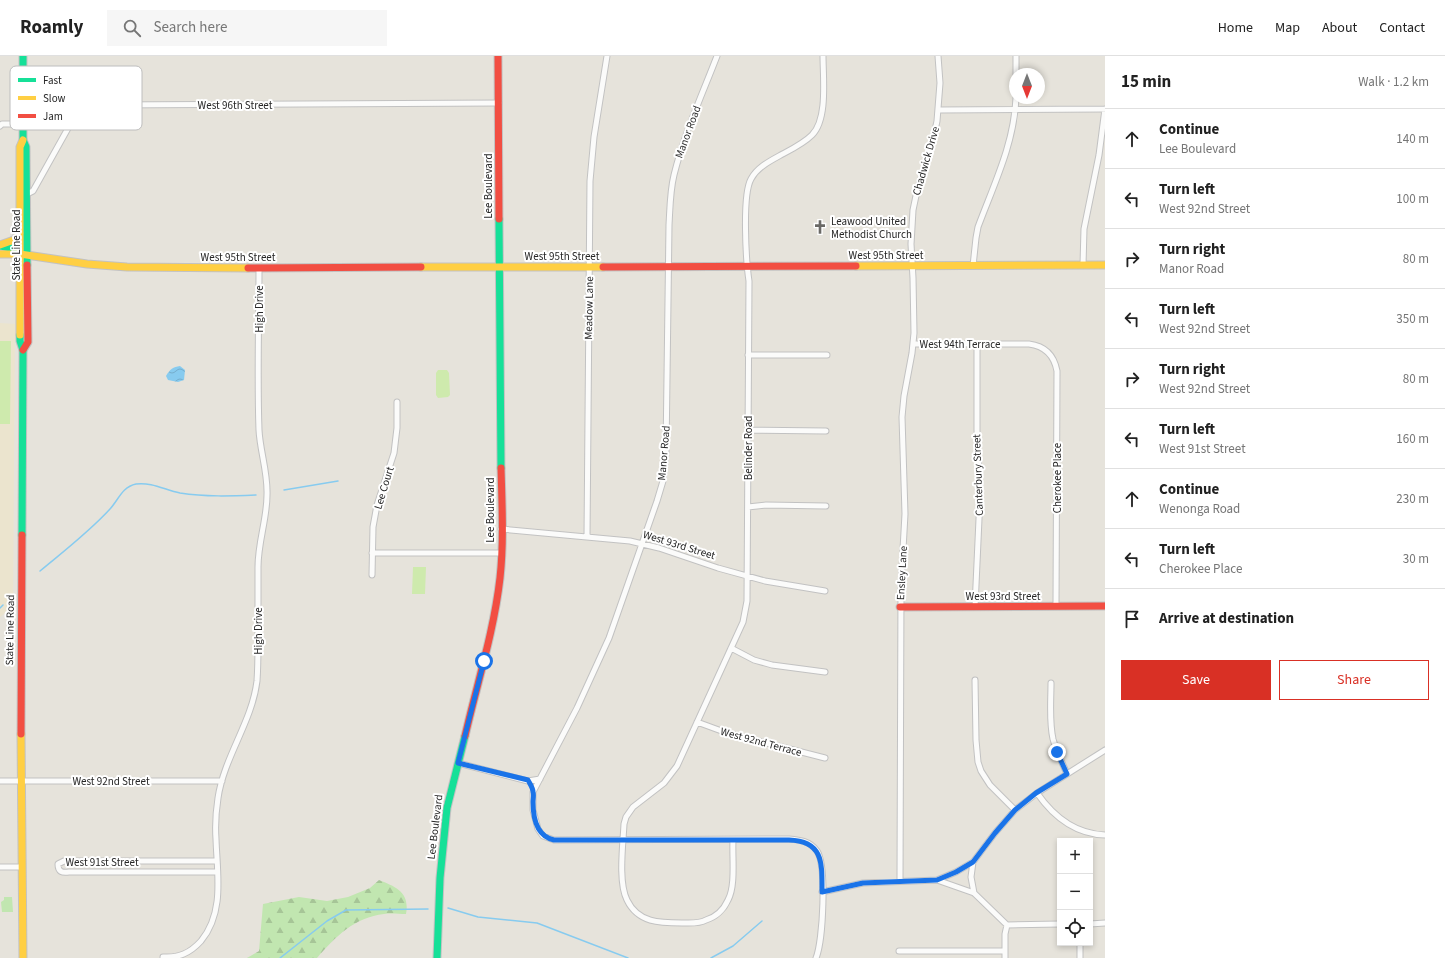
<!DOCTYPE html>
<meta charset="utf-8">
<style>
body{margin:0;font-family:"Source Sans 3",sans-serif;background:#f6f6f6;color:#222}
.controls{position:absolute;right:12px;bottom:12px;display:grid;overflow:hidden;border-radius:0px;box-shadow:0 2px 6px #0003}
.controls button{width:36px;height:36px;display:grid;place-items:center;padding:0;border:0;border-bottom:1px solid #e0e0e0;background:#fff;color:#222;font:20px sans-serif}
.compass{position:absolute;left:1009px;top:12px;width:36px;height:36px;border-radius:50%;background:#fff;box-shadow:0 2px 6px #0003;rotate:180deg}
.stop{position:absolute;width:12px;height:12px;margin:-9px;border:3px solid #1a73e8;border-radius:50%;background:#fff}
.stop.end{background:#1a73e8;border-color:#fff;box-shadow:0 1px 4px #0008}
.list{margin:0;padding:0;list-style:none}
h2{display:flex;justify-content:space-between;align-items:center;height:52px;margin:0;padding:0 16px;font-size:17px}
h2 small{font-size:13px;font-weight:400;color:#767676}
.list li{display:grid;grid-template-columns:26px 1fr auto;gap:12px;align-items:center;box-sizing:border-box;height:60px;padding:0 16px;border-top:1px solid #e0e0e0}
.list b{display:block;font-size:15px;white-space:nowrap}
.list p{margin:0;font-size:13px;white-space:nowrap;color:#767676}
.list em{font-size:13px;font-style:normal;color:#767676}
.actions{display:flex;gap:8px;padding:12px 16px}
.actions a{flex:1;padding:9px 0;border:1px solid #d93025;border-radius:0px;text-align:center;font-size:14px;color:#d93025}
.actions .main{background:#d93025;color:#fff}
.icon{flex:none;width:22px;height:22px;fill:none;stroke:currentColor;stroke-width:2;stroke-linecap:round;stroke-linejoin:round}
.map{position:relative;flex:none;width:1105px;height:902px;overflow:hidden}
header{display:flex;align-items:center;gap:24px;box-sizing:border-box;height:56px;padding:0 20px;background:#fff;border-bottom:1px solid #e0e0e0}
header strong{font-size:19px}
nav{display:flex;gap:22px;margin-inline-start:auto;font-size:14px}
.search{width:280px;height:36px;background:#f6f6f6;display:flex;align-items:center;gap:10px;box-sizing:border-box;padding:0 14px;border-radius:0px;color:#767676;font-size:15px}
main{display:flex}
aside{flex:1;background:#fff}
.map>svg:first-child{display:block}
.education{fill:#ebe4ce}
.grass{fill:#c1e6b0}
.forest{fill:url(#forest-firs)}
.pitch{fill:#ceeaad}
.water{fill:url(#water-waves)}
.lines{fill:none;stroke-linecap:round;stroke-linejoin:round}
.stream{stroke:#87cbef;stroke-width:1.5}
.street-casing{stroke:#c2c2c2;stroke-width:7}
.fast-casing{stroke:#c2c2c2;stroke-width:9}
.slow-casing{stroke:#c2c2c2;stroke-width:9}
.jam-casing{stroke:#c2c2c2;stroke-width:9}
.street{stroke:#fbfbfa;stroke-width:5}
.fast{stroke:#16e098;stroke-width:7}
.slow{stroke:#ffcf43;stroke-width:7}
.jam{stroke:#f24e42;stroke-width:7}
.route{stroke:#1a73e8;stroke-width:5}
.labels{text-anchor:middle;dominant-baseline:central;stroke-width:4;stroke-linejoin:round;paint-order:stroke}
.street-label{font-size:11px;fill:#272727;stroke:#fff}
.poi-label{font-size:11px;fill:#272727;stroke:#fff;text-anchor:start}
.key{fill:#fff;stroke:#bebebe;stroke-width:1}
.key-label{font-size:11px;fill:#272727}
</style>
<header>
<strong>Roamly</strong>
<div class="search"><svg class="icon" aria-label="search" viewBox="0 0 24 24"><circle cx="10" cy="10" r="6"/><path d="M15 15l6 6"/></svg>Search here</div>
<nav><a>Home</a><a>Map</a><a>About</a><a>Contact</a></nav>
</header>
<main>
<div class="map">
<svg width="1105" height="902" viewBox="0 0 1105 902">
<defs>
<pattern id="forest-firs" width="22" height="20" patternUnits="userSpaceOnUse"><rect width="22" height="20" fill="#c1e6b0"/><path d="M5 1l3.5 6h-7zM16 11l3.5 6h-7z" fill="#a6c597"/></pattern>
<pattern id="water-waves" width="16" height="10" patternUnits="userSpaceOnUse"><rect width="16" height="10" fill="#87cbef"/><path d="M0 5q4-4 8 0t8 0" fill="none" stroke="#75aecd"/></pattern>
</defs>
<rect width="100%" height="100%" fill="#e6e3db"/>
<!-- education -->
<path class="education" d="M0,267L15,268L13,551L0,561Z"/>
<!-- grass -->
<path class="grass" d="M4,841H12L13,856H2L1,846L4,844Z"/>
<!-- forest -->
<path class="forest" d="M379,824C397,831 410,837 406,858C399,858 391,857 384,858C355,861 335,881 317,902H247L259,895L263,848L299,841L327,845L348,841L370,832Z"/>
<!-- pitch -->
<path class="pitch" d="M0,285H11L10,368H0Z
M438,314H447L449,317L450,339L448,341L438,342L436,339V317Z
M413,511H426L425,538H412Z"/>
<!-- water -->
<path class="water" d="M180,310L185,314L184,324L178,326L168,324L166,320C170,313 173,311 180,310Z"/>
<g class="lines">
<!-- stream -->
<path class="stream" d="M284,434L338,425
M40,515C64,495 89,476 110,453C119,443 122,431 136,428C152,426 165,434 180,437C206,441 231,440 256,439
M0,552L3,549
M448,852L478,861L537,867L628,902
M280,902L327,865L346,854L428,853
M711,902L733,890L762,865"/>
<defs>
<path id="street" d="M717,0C702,39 684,78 674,119C670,135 670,152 669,169L666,397L663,425L657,445L609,582L577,652L533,736V754L538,773L543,780L554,784L789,783C800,784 810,785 817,795C827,810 823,885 816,902
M1016,0V18
M939,54L1105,53
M0,70L2,68H23
M25,139L33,135L76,58L87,50L106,49L499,47
M1083,209L1084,173L1099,99L1105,53
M973,210L976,182L978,171C994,128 1014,88 1016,42
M913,288H1029C1045,290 1054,299 1057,315L1056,550
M748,299H827
M748,374L826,375
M748,451L766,449L826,450
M501,473L630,485L659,492L718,512L765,525L825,535
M587,481L590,125L594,81L607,0
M372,497H501
M372,519L373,471L377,449L394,397L397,372V346
M975,551L980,441L977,374V288
M731,592L754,604L772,609L825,616
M975,624L976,684L978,706L981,715L990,729L1015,754
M1051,627C1051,645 1049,665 1053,683C1056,695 1062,706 1067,718
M697,666L727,677L825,702
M458,707L528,725L540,723
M0,725H222
M1037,737C1053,760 1075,778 1105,779
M733,784C732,801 736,829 728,844C724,853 716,861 706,864C699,868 690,867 682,867C660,867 638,867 627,844C618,826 623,789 624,768L626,761L633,751L664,727L677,710L743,566L747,545L749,225C746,205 742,139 751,123C757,112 768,106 779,100C790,94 803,88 812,79C828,63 823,22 823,0
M217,805H64L58,808C58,816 62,817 69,816H217
M973,806L971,821L974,837
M0,811H21
M937,824L956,816L973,806L995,777L1015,754L1037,737L1105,694
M900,825L901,529L905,458L902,361L904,340L912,297L914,277L913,222L911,188L913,154L917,135L933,84L937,65L940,27L938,0
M822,836L863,827L937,824L974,837L1007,869L1060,868
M1090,868L1105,867
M1080,887V902
M899,895H1004
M163,901C179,902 190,897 201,885C225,856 217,817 216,783C215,769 216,755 218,742C224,701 252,666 257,625C258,611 258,598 258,584C258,560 258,536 258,511C258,486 267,463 267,439C268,417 260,395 259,374C257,320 259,266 259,212
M1005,902V878L1007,869"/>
<path id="fast" d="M23,0V84L26,91L27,209
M499,163L501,412
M0,190L11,192L20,198
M20,279V285L23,294L22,479
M437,902L440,822L447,752L465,680"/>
<path id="slow" d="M0,189L14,184L20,177
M0,198H20L87,208L127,211L248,212
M856,210L1105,209
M421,211H603
M20,279V91L23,84
M21,678L23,902"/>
<path id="jam" d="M498,0L499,163
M603,211L856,210
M248,212L421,211
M23,294L28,286L27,209
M900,551L1105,550
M21,678L22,479
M465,680C477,628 494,575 500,522C504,486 502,448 501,412"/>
</defs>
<!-- street casing -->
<use href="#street" class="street-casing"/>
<!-- fast casing -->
<use href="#fast" class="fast-casing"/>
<!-- slow casing -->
<use href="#slow" class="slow-casing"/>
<!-- jam casing -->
<use href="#jam" class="jam-casing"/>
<!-- street -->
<use href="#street" class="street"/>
<!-- fast -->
<use href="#fast" class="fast"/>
<!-- slow -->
<use href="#slow" class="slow"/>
<!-- jam -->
<use href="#jam" class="jam"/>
</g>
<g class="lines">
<!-- route -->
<path class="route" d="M484,605L458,707L528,724C530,728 533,732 533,736C534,739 533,743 533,746C533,762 536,780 554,784H789C824,785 822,808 822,836L863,827L937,824L956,816L973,806L995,777L1015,754L1036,737L1067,718L1057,696"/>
</g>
<!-- icons -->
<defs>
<symbol id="church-bare" viewBox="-9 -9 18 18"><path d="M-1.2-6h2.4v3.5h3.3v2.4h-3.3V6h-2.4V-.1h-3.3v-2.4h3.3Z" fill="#6a6966" stroke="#fff" stroke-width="2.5" paint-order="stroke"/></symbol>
</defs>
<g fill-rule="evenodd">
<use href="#church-bare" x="810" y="161" width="20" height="20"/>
</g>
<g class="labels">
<!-- street labels -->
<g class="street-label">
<text x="235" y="49">West 96th Street</text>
<text transform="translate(688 76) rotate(-70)">Manor Road</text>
<text transform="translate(926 105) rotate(-74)">Chadwick Drive</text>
<text transform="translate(488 130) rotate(-90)">Lee Boulevard</text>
<text transform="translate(16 189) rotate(-90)">State Line Road</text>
<text x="886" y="199">West 95th Street</text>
<text x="562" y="200">West 95th Street</text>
<text x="238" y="201">West 95th Street</text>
<text transform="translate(589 252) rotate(-89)">Meadow Lane</text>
<text transform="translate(259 253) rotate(-90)">High Drive</text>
<text x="960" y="288">West 94th Terrace</text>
<text transform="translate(748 392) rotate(-90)">Belinder Road</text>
<text transform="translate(664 397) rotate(-85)">Manor Road</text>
<text transform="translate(978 419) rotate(-92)">Canterbury Street</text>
<text transform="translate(1057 422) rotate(-90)">Cherokee Place</text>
<text transform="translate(384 432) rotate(-73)">Lee Court</text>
<text transform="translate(490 454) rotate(-90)">Lee Boulevard</text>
<text transform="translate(679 489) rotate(17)">West 93rd Street</text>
<text transform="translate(902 517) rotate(-87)">Ensley Lane</text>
<text x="1003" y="540">West 93rd Street</text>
<text transform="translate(10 574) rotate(-89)">State Line Road</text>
<text transform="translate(258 575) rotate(-90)">High Drive</text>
<text transform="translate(761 686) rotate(15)">West 92nd Terrace</text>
<text x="111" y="725">West 92nd Street</text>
<text transform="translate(435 771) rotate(-83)">Lee Boulevard</text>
<text x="102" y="806">West 91st Street</text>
</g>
<!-- poi labels -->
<g class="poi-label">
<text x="831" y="165">Leawood United<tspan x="831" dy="13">Methodist Church</tspan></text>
</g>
</g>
<!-- legend -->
<rect x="10" y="10" width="132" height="64" rx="6" class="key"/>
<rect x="18" y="22" width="18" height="4" fill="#16e098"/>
<rect x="18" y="40" width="18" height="4" fill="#ffcf43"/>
<rect x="18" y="58" width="18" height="4" fill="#f24e42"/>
<g class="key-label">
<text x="43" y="28">Fast</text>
<text x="43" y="46">Slow</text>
<text x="43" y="64">Jam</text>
</g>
</svg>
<div class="controls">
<button>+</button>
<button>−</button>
<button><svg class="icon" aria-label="locate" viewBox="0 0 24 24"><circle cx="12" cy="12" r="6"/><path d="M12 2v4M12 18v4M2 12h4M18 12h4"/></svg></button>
</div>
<svg class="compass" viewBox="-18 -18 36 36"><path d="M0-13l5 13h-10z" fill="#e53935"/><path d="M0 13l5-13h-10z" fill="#767676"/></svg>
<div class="stop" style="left:484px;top:605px"></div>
<div class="stop end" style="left:1057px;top:696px"></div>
</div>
<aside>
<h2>15 min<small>Walk · 1.2 km</small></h2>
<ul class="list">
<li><svg class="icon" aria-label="ahead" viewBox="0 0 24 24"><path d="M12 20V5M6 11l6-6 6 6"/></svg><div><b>Continue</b><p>Lee Boulevard</p></div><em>140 m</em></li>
<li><svg class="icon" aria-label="left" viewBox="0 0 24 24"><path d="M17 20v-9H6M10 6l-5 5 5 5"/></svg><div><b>Turn left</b><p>West 92nd Street</p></div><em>100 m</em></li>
<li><svg class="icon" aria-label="right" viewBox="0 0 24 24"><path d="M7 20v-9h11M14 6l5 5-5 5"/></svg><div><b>Turn right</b><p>Manor Road</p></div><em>80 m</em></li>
<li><svg class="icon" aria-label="left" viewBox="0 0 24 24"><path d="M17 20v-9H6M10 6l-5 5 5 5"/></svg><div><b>Turn left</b><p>West 92nd Street</p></div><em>350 m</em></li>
<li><svg class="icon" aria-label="right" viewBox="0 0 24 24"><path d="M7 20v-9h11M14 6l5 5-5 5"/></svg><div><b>Turn right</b><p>West 92nd Street</p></div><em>80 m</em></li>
<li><svg class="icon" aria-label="left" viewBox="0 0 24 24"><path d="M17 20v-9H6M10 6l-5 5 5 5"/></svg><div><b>Turn left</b><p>West 91st Street</p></div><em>160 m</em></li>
<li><svg class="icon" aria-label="ahead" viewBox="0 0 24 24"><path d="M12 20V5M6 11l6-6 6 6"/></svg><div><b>Continue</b><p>Wenonga Road</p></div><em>230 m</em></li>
<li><svg class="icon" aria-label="left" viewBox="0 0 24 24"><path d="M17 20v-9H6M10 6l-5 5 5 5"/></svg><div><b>Turn left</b><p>Cherokee Place</p></div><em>30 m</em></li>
<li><svg class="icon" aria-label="arrive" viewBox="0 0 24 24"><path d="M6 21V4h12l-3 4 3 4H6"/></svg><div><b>Arrive at destination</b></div></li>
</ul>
<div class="actions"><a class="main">Save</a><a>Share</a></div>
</aside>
</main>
